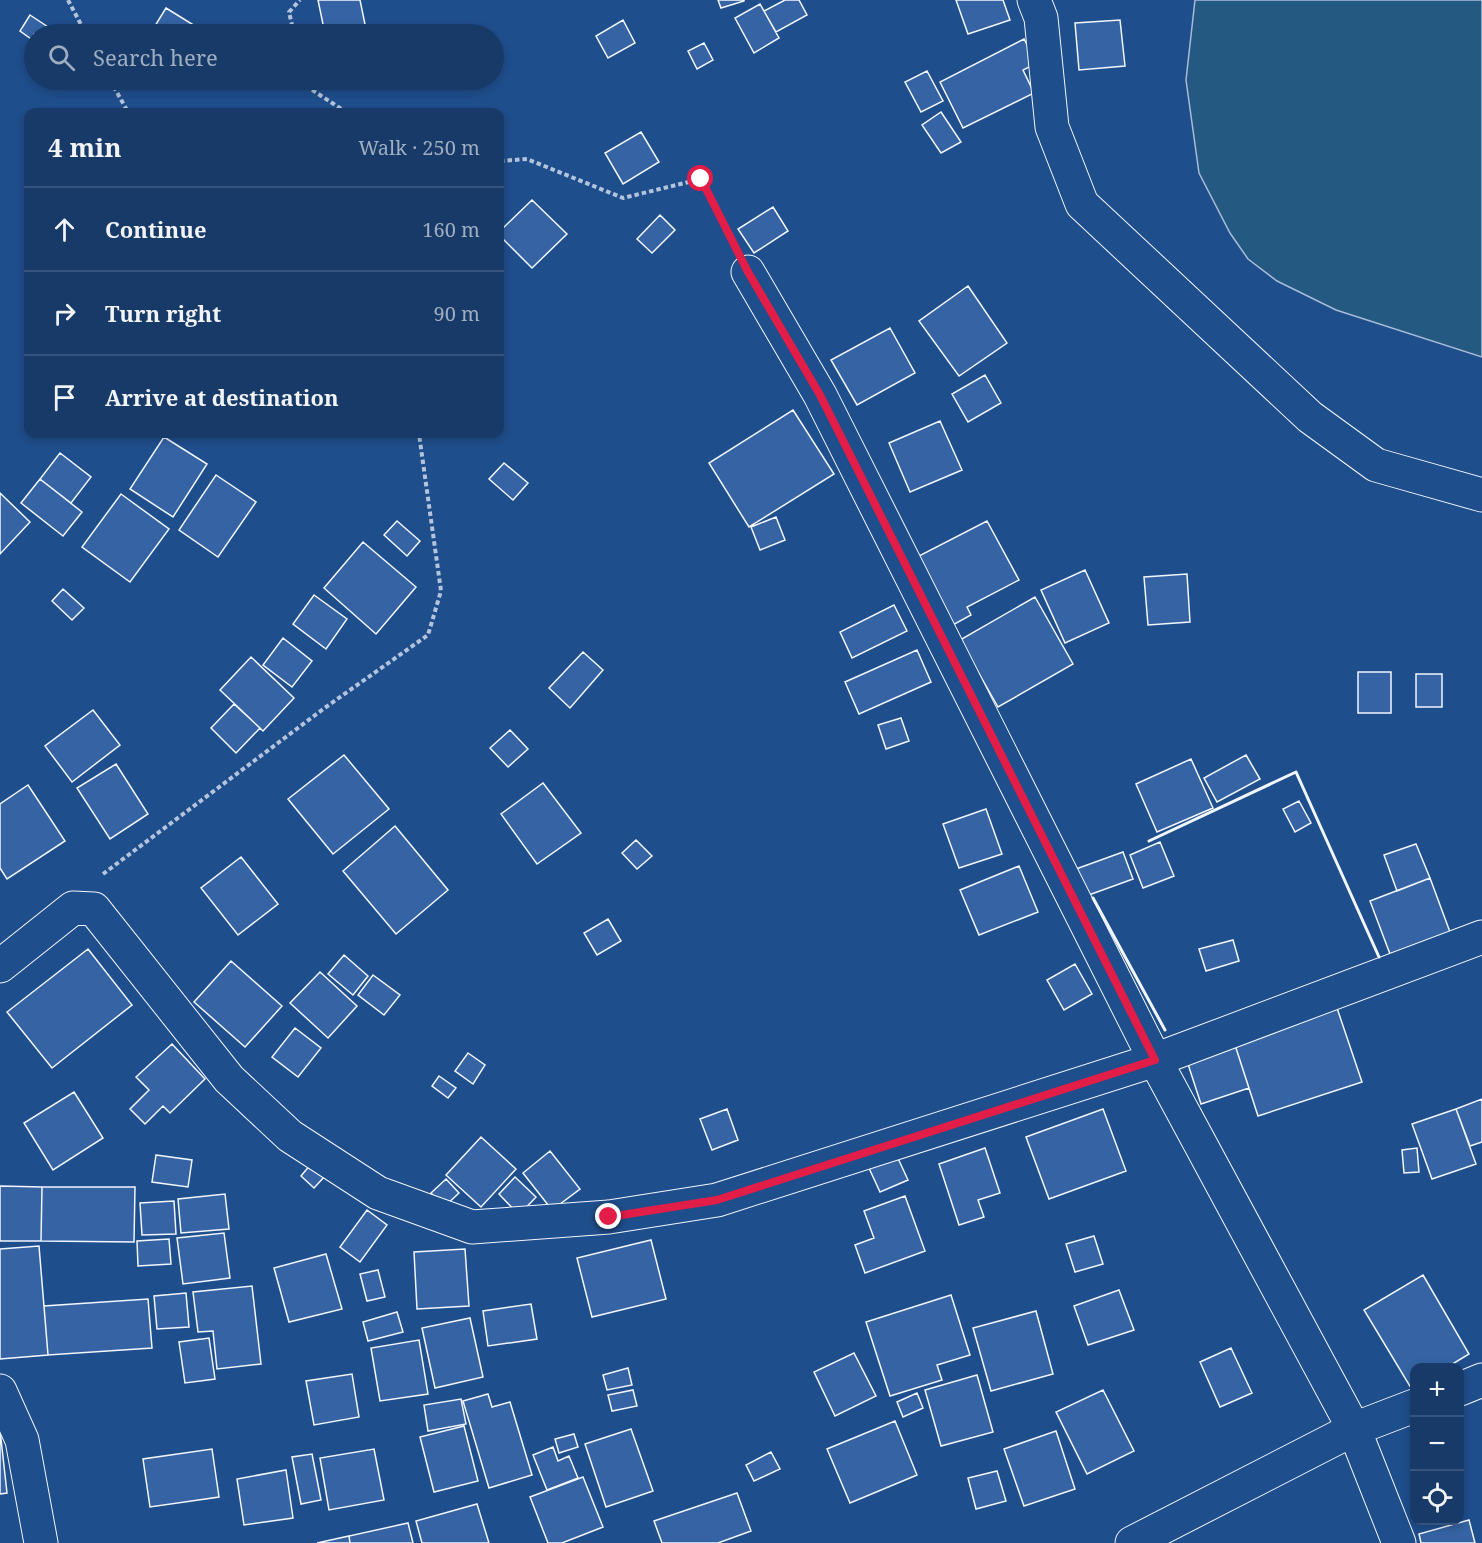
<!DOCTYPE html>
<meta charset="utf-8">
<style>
body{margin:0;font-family:"Noto Serif",serif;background:#244571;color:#f1f3f6}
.controls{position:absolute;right:18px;bottom:18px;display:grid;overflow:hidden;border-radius:12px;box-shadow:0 3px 9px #0003}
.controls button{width:54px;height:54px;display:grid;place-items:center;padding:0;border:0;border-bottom:2px solid #36547d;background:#173a69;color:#f1f3f6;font:30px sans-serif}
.stop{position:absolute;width:18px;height:18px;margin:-14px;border:4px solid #e11d48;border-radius:50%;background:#fff}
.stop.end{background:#e11d48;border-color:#fff;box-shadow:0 2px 6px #0008}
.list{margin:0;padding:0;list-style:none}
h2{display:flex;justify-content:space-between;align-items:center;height:78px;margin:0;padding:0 24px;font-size:26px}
h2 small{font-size:20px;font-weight:400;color:#9eadc0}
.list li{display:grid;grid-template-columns:39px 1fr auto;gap:18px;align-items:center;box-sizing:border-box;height:84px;padding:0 24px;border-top:2px solid #36547d}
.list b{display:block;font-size:22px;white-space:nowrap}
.list em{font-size:20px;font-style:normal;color:#9eadc0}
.icon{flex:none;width:33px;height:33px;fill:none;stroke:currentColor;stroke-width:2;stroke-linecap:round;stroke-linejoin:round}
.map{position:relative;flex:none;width:1482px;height:1543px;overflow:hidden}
.search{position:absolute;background:#173a69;box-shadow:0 3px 9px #0003;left:24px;top:24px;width:480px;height:66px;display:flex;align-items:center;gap:15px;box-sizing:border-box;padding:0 21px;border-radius:33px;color:#9eadc0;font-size:22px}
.panel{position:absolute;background:#173a69;box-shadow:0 3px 9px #0003;left:24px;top:108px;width:480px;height:330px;border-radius:12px}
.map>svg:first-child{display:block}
.green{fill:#245a82;stroke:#a8bbd7;stroke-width:1.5}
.building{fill:#3563a3;stroke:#f2f6ff;stroke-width:1.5}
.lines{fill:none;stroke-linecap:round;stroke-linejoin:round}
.minor-casing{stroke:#f2f6ff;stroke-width:35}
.path{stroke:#b3c4dc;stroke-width:4;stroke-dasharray:4.5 3;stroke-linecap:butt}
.minor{stroke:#1f4e8c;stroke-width:33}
.wall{stroke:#f2f6ff;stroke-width:3}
.route{stroke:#e11d48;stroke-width:8}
</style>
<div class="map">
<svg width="1482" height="1543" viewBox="0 0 1482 1543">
<rect width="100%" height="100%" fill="#1f4e8c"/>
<!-- green -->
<path class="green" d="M1195,0H1482V357L1336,310L1277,281L1248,259L1230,233L1199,173L1186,80Z"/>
<!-- building -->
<path class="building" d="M318,0H360L367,34H325Z
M718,0H744V1L721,8Z
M785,0H799L807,15L776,32L764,11Z
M956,0H1003L1010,20L968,34Z
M760,4L779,38L754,53L735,18Z
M166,8L200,29L197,34H150Z
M30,15L51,29L48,34H34V41L20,31Z
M623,20L635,43L608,58L596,36Z
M1120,20L1125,66L1079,70L1075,23Z
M1024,39L1037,63L1023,70L1034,93L963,128L940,82Z
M704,43L713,60L697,69L688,51Z
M927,71L943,101L921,112L905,82Z
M941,112L961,142L941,153L922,125Z
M641,132L659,162L623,184L605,153Z
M532,200L567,234L532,268L500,236V231Z
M773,207L788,231L754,253L738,229Z
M660,215L675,230L652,253L637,239Z
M968,286L1007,343L959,376L919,321Z
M890,328L915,373L857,405L831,360Z
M985,375L1001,403L968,422L952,394Z
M793,410L834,474L749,527L709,463Z
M940,421L962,470L910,492L889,443Z
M164,437L207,464L173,517L130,489Z
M60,453L91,477L71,503L40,479Z
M504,463L528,483L513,500L489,479Z
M216,475L256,502L218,557L179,530Z
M40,479L82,512L63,536L21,503Z
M0,493L30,522L0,554Z
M121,494L169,529L130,582L82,547Z
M776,517L785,540L760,550L751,527Z
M397,521L420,541L407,556L384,535Z
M987,521L1019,580L967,607L971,615L951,626L915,558Z
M363,542L416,587L376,634L324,588Z
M1085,570L1109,623L1065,643L1041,590Z
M1187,574L1190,622L1148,625L1144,577Z
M63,589L84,608L72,620L52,601Z
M314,595L347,619L326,649L293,624Z
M1035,597L1073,664L998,707L960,640Z
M894,605L907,631L852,658L840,632Z
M283,638L312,661L292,687L263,665Z
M917,650L931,682L859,714L845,682Z
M583,652L603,670L570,708L549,688Z
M251,657L294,698L263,731L220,690Z
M1358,672H1391V713H1358Z
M1416,674H1442V707H1416Z
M234,704L260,728L236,753L211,728Z
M93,710L120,745L72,782L45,746Z
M901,718L909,741L886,749L878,725Z
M510,730L528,749L508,767L490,748Z
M344,755L389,809L333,854L288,799Z
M1246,755L1260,779L1217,802L1204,778Z
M1191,759L1213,808L1157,832L1136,784Z
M116,764L148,814L110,839L77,788Z
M543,783L581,833L537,864L501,814Z
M28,785L65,841L7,879L0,868V804Z
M1299,801L1311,823L1295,832L1283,809Z
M986,809L1002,854L959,868L943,824Z
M395,826L448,890L396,934L343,871Z
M636,840L652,856L637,869L622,853Z
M1160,842L1174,876L1143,888L1130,855Z
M1416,844L1430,878L1397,891L1384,855Z
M1123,852L1133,879L1086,896L1076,869Z
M241,857L278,904L238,935L201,888Z
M1019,866L1038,912L979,935L960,890Z
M1430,878L1450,932L1390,954L1370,901Z
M608,919L621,941L597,955L584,933Z
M1233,940L1239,961L1206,971L1199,949Z
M88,949L132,1005L52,1068L7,1012Z
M344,955L368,976L353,995L328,974Z
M231,961L282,1006L245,1047L194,1002Z
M1075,964L1092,994L1064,1010L1047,980Z
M320,972L357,1006L328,1038L290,1003Z
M373,975L400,995L384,1015L358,995Z
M1337,1008L1362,1082L1258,1116L1234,1042Z
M295,1028L321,1048L298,1077L272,1057Z
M1234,1042L1249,1088L1201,1104L1186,1058Z
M172,1044L205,1079L170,1113L163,1106L145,1124L130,1109L149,1090L136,1077Z
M468,1053L485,1065L473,1084L455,1071Z
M439,1076L456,1088L448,1098L432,1086Z
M74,1092L103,1138L53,1170L24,1123Z
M1482,1099V1142L1470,1146L1456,1109Z
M727,1109L738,1140L712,1150L700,1119Z
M1103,1109L1126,1171L1049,1199L1026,1137Z
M1456,1109L1476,1164L1432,1179L1412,1124Z
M481,1137L516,1169L481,1207L446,1175Z
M985,1148L1000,1193L978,1200L984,1217L959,1225L939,1164Z
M1417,1148L1419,1172L1404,1173L1402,1150Z
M550,1151L580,1189L552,1210L523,1173Z
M896,1154L908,1180L880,1192L868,1166Z
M156,1155L192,1160L188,1187L152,1182Z
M311,1164L325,1176L314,1188L301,1176Z
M515,1177L536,1197L519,1215L499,1194Z
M446,1179L459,1193L444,1207L431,1193Z
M0,1186L42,1187L41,1241H0Z
M42,1187H135L134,1242L41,1241Z
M225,1194L229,1229L181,1233L178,1199Z
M905,1196L925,1251L865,1273L855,1245L874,1238L864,1211Z
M174,1201L176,1234L142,1235L140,1203Z
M367,1210L387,1225L360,1262L340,1247Z
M224,1233L230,1278L183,1284L177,1238Z
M1094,1236L1103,1264L1075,1272L1066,1244Z
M169,1239L171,1264L138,1266L137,1241Z
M651,1240L666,1299L592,1317L577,1258Z
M39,1246L48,1355L0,1359V1249Z
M465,1249L469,1306L417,1309L414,1252Z
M326,1254L342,1309L289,1322L274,1268Z
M378,1270L385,1297L367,1301L360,1274Z
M1423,1275L1469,1354L1446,1368H1414V1386L1411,1388L1364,1310Z
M252,1286L261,1364L217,1369L213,1331L198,1332L193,1292Z
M1119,1290L1134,1330L1088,1345L1074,1306Z
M186,1293L189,1327L157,1329L154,1296Z
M951,1295L970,1355L937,1365L942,1380L890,1396L866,1322Z
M148,1299L152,1348L48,1355L44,1306Z
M531,1304L537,1339L488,1346L483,1311Z
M1036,1311L1053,1374L991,1391L973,1328Z
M397,1312L403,1332L368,1341L363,1322Z
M470,1318L483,1377L435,1388L422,1328Z
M209,1338L215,1379L185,1383L179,1342Z
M419,1340L428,1394L380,1401L371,1348Z
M1231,1348L1252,1393L1220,1407L1200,1362Z
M854,1353L876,1396L835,1416L814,1372Z
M628,1368L632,1385L607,1390L603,1375Z
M352,1374L359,1417L314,1425L306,1381Z
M977,1375L993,1432L941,1446L925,1390Z
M633,1390L637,1406L612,1411L608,1395Z
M1103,1390L1134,1451L1087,1474L1056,1412Z
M917,1393L923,1408L903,1417L897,1402Z
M488,1394L492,1407L510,1402L532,1475L489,1488L463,1401Z
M461,1399L466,1424L428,1431L424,1405Z
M895,1421L917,1475L850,1503L827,1449Z
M464,1426L478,1481L434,1492L420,1437Z
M631,1429L653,1491L606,1507L585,1444Z
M0,1430L7,1493L0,1494Z
M1056,1431L1075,1489L1024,1506L1004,1449Z
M574,1434L578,1447L559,1453L555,1439Z
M553,1447L558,1461L569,1456L578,1478L547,1490L533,1455Z
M212,1449L219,1497L150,1507L143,1459Z
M374,1449L384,1500L329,1510L320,1458Z
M771,1452L780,1469L754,1481L746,1465Z
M312,1454L321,1500L301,1504L292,1457Z
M286,1470L293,1518L244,1525L237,1479Z
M997,1471L1006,1501L976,1509L968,1478Z
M583,1477L603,1527L562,1543H548L530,1497Z
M737,1493L751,1531L718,1543H662L654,1521Z
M477,1504L489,1543H422L416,1521Z
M1469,1520L1475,1543H1421L1419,1534Z
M408,1523L413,1543H350L349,1536Z
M349,1536L350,1543H317Z"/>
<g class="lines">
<defs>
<path id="minor" d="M1034,0L1041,18L1052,127L1082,204L1310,417L1376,465L1482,495
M748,272L820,395L1155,1060L1354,1429L1399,1543
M0,966L73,908L94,909L229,1079L290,1136L378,1193L472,1227L609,1217L717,1200L1155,1060L1482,937
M1460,1389L1482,1380
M0,1391L22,1440L41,1543
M1132,1543L1354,1429L1414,1406"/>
</defs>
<!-- minor casing -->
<use href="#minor" class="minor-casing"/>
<!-- path -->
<path class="path" d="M68,0L86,34
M294,34L289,12L300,0
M110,80L128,112
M302,80L303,84L346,112
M500,161L527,159L623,198L701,179L732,241
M103,874L326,707L428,635L441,591L419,434"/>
<!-- minor -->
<use href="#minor" class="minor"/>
<!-- wall -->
<path class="wall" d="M1149,841L1296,772L1379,957
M1093,898L1165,1030"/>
</g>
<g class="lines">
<!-- route -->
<path class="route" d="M609,1217L717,1200L1155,1060L820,395L748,272L701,179"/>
</g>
</svg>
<div class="controls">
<button>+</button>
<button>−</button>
<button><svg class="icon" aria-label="locate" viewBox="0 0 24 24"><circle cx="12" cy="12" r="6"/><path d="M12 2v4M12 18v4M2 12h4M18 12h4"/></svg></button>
</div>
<div class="stop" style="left:701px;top:179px"></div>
<div class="stop end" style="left:609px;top:1217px"></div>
<div class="search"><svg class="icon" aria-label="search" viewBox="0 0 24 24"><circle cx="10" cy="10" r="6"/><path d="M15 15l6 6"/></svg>Search here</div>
<section class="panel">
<h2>4 min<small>Walk · 250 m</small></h2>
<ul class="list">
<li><svg class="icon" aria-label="ahead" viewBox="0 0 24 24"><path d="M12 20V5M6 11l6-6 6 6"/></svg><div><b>Continue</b></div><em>160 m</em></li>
<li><svg class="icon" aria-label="right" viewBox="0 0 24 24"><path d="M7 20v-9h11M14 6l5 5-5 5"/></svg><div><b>Turn right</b></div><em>90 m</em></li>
<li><svg class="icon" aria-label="arrive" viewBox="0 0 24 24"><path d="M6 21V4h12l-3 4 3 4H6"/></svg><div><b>Arrive at destination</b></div></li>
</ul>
</section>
</div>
